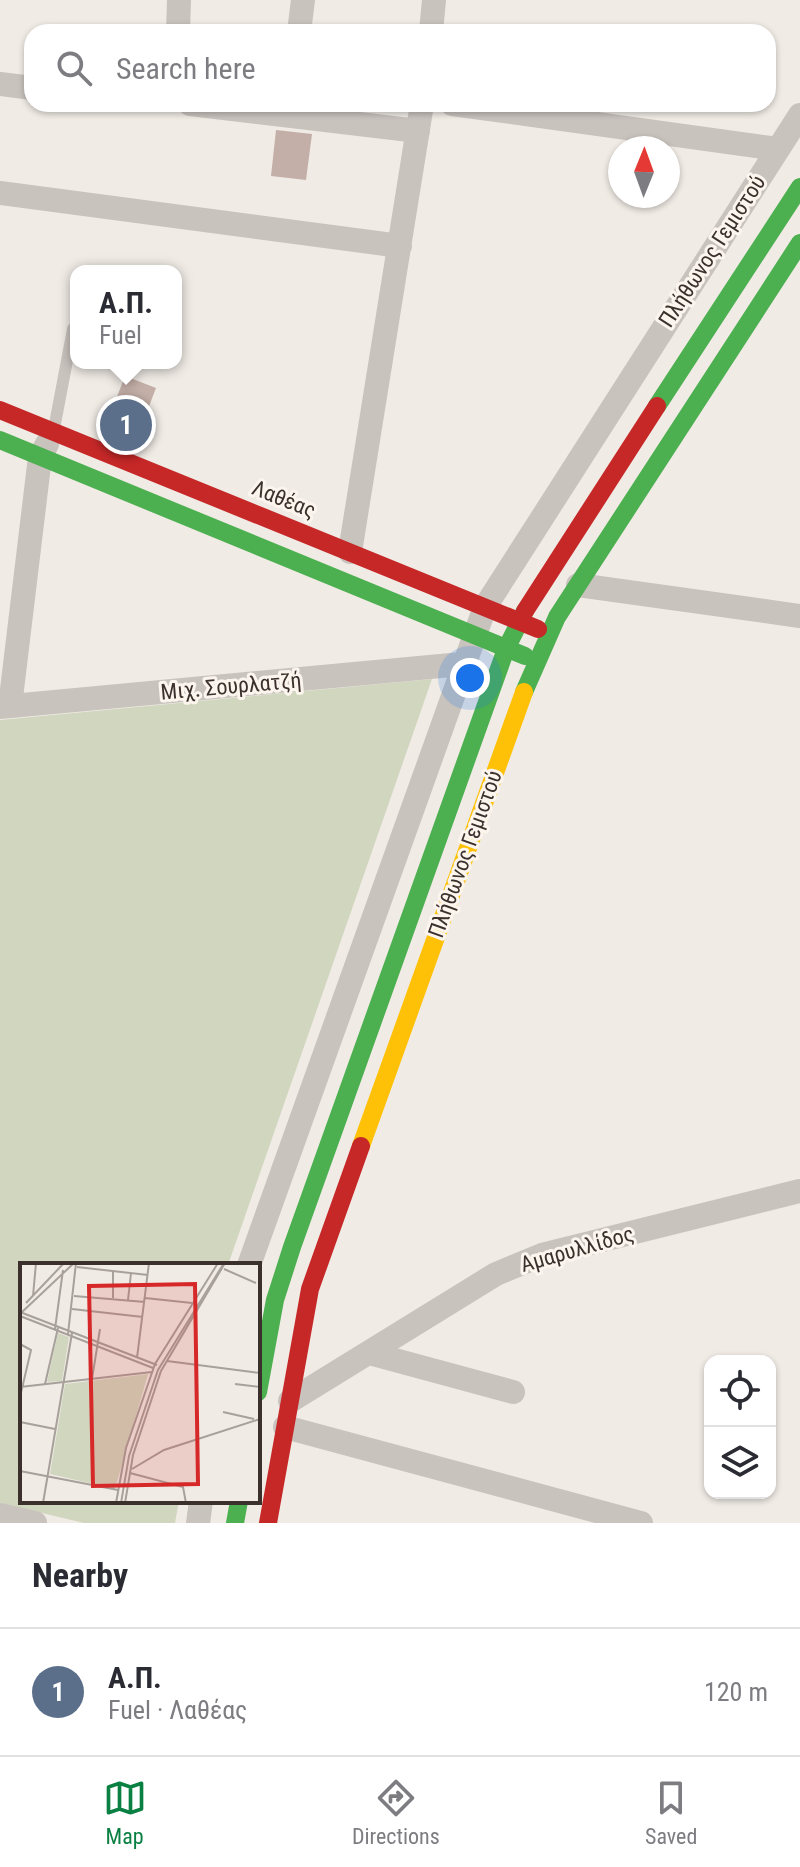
<!DOCTYPE html>
<meta charset="utf-8">
<style>
body{margin:0;font-family:"Roboto Condensed",sans-serif;background:#f7f7f7;color:#2b2b33}
.controls{position:absolute;right:24px;bottom:24px;display:grid;overflow:hidden;border-radius:16px;box-shadow:0 2px 6px #0004}
.controls button{width:72px;height:72px;display:grid;place-items:center;padding:0;border:0;border-bottom:2px solid #e1e1e2;background:#fff;color:#2b2b33;font:40px sans-serif}
.compass{position:absolute;left:608px;top:136px;width:72px;height:72px;border-radius:50%;background:#fff;box-shadow:0 2px 6px #0004;rotate:1deg}
.you{position:absolute;left:470px;top:678px;width:28px;height:28px;margin:-20px;border:6px solid #fff;border-radius:50%;background:#1a73e8;box-shadow:0 0 0 12px #1a73e833}
.badge{display:grid;place-items:center;width:52px;height:52px;border-radius:50%;background:#0b8043;color:#fff;font-size:26px;font-weight:700}
.pin{position:absolute;translate:-50% -50%;border:4px solid #fff;box-shadow:0 2px 8px #0006}
.popup{position:absolute;left:70px;top:265px;width:112px;height:104px;box-sizing:border-box;display:grid;place-content:center;border-radius:16px;background:#fff;filter:drop-shadow(0 2px 6px #0005);font-size:26px;white-space:nowrap;color:#7c7c81}
.popup b{font-size:30px;color:#2b2b33}
.popup::after{content:'';position:absolute;left:50%;top:100%;margin-left:-16px;border:16px solid transparent;border-top-color:#fff}
.list{margin:0;padding:0;list-style:none}
h2{display:flex;justify-content:space-between;align-items:center;height:104px;margin:0;padding:0 32px;font-size:34px}
h2 small{font-size:26px;font-weight:400;color:#7c7c81}
.list li{display:grid;grid-template-columns:52px 1fr auto;gap:24px;align-items:center;box-sizing:border-box;height:128px;padding:0 32px;border-top:2px solid #e1e1e2}
.list b{display:block;font-size:30px;white-space:nowrap}
.list p{margin:0;font-size:26px;white-space:nowrap;color:#7c7c81}
.list em{font-size:26px;font-style:normal;color:#7c7c81}
.icon{flex:none;width:44px;height:44px;fill:none;stroke:currentColor;stroke-width:2;stroke-linecap:round;stroke-linejoin:round}
.map{position:relative;flex:none;width:800px;height:1523px;overflow:hidden}
.search{position:absolute;background:#fff;box-shadow:0 2px 6px #0004;left:24px;right:24px;top:24px;height:88px;display:flex;align-items:center;gap:20px;box-sizing:border-box;padding:0 28px;border-radius:24px;color:#7c7c81;font-size:30px}
.sheet{height:232px;background:#fff}
nav{display:flex;justify-content:space-around;align-items:center;box-sizing:border-box;height:112px;border-top:2px solid #e1e1e2;background:#fff;font-size:22px;color:#7c7c81}
nav a{display:grid;justify-items:center;gap:4px}
nav .on{color:#0b8043}
.map>svg:first-child{display:block}
.green{fill:#d1d6bf}
.building{fill:#c3afa7}
.lines{fill:none;stroke-linecap:round;stroke-linejoin:round}
.lane{stroke:#c9c3be;stroke-width:12}
.street{stroke:#c9c3be;stroke-width:24}
.fast{stroke:#4caf50;stroke-width:18}
.slow{stroke:#ffc107;stroke-width:18}
.jam{stroke:#c62828;stroke-width:18}
.labels{text-anchor:middle;dominant-baseline:central;stroke-width:6;stroke-linejoin:round;paint-order:stroke}
.street-label{font-size:22px;fill:#3b302b;stroke:#fbf5ee}
.inset-road{fill:none;stroke:#a8a09b;stroke-width:2}
.view{fill:#d62828;fill-opacity:0.15;stroke:#d62828;stroke-width:4}
.inset-edge{fill:none;stroke:#3b302b;stroke-width:4}
</style>
<div class="map">
<svg width="800" height="1523" viewBox="0 0 800 1523">
<rect width="100%" height="100%" fill="#f0ebe5"/>
<!-- green -->
<path class="green" d="M432,679L228,1265H22V1501H179L175,1523H84L0,1503V720Z"/>
<!-- building -->
<path class="building" d="M276,130L312,134L306,180L271,176Z
M125,376L156,388L136,440L105,428Z"/>
<g class="lines">
<!-- lane -->
<path class="lane" d="M54,429L73,329"/>
<!-- street -->
<path class="street" d="M178,32L179,0
M299,32L303,0
M431,32L434,0
M0,84L32,88
M190,104L418,131
M452,104L778,149
M0,193L400,246
M350,552L422,104
M578,585L800,616
M10,706L40,457L47,444
M0,707L462,664
M249,1265L485,607L800,115
M369,1353L513,1392
M290,1401L496,1274L542,1255L800,1191
M285,1427L641,1523
M0,1515L35,1523
M198,1523L201,1501"/>
<!-- fast -->
<path class="fast" d="M657,406L800,187
M0,440L525,656
M524,692L557,617L800,243
M258,1392L275,1300L292,1247L506,649L525,611
M235,1523L239,1501"/>
<!-- slow -->
<path class="slow" d="M361,1146L524,692"/>
<!-- jam -->
<path class="jam" d="M0,410L538,629
M525,611L657,406
M268,1523L310,1289L361,1146"/>
</g>
<g class="labels">
<!-- street labels -->
<g class="street-label">
<text transform="translate(712 251) rotate(-57)">Πλήθωνος Γεμιστού</text>
<text transform="translate(284 499) rotate(22)">Λαθέας</text>
<text transform="translate(231 686) rotate(-5)">Μιχ. Σουρλατζή</text>
<text transform="translate(465 854) rotate(-70)">Πλήθωνος Γεμιστού</text>
<text transform="translate(577 1249) rotate(-16)">Αμαρυλλίδος</text>
</g>
</g>
<!-- overview -->
<g transform="translate(20 1263)">
<rect width="240" height="240" fill="#f0ebe5"/>
<path d="M38,70L49,74L42,118L27,119ZM128,111L95,226L30,211L45,121Z" fill="#d1d6bf"/>
<path class="inset-road" d="M57,4L128,12M204,6L236,20M13,33L16,0M54,33L125,39M93,35V8M125,35L172,40M108,37L111,10M6,40L44,0M52,46L123,54M0,49L137,102M1,50L54,0M0,53L133,105M35,66L43,7M48,71L56,0M0,81L11,87L0,134M117,95L129,0M147,98L240,110M72,116L80,66M25,121L38,65M215,121L240,124M0,124L132,109M203,149L234,156M0,159L35,166M112,206L144,187L240,156M0,208L98,227M110,210L163,224L166,240M23,240L52,70M96,240L106,185L135,101L198,0M101,240L109,193L138,107L204,0M105,240L113,192L141,108L205,0"/>
<path class="view" d="M175,21L178,221L73,223L69,23Z"/>
<rect width="240" height="240" class="inset-edge"/>
</g>
</svg>
<div class="controls">
<button><svg class="icon" aria-label="locate" viewBox="0 0 24 24"><circle cx="12" cy="12" r="6"/><path d="M12 2v4M12 18v4M2 12h4M18 12h4"/></svg></button>
<button><svg class="icon" aria-label="layers" viewBox="0 0 24 24"><path d="M12 4l9 5-9 5-9-5zM3 14l9 5 9-5"/></svg></button>
</div>
<svg class="compass" viewBox="-18 -18 36 36"><path d="M0-13l5 13h-10z" fill="#e53935"/><path d="M0 13l5-13h-10z" fill="#7c7c81"/></svg>
<div class="you"></div>
<div class="pin badge" style="left:126px;top:425px;background:#5c6f8a">1</div>
<div class="popup"><b>Α.Π.</b>Fuel</div>
<div class="search"><svg class="icon" aria-label="search" viewBox="0 0 24 24"><circle cx="10" cy="10" r="6"/><path d="M15 15l6 6"/></svg>Search here</div>
</div>
<section class="sheet">
<h2>Nearby<small></small></h2>
<ul class="list">
<li><span class="badge" style="background:#5c6f8a">1</span><div><b>Α.Π.</b><p>Fuel · Λαθέας</p></div><em>120 m</em></li>
</ul>
</section>
<nav>
<a class="on"><svg class="icon" aria-label="map" viewBox="0 0 24 24"><path d="M3 6l6-2 6 2 6-2v14l-6 2-6-2-6 2zM9 4v14M15 6v14"/></svg>Map</a>
<a><svg class="icon" aria-label="directions" viewBox="0 0 24 24"><path d="M12 3l9 9-9 9-9-9zM9 14v-3h6M13 9l2 2-2 2"/></svg>Directions</a>
<a><svg class="icon" aria-label="saved" viewBox="0 0 24 24"><path d="M7 4h10v16l-5-4-5 4z"/></svg>Saved</a>
</nav>
